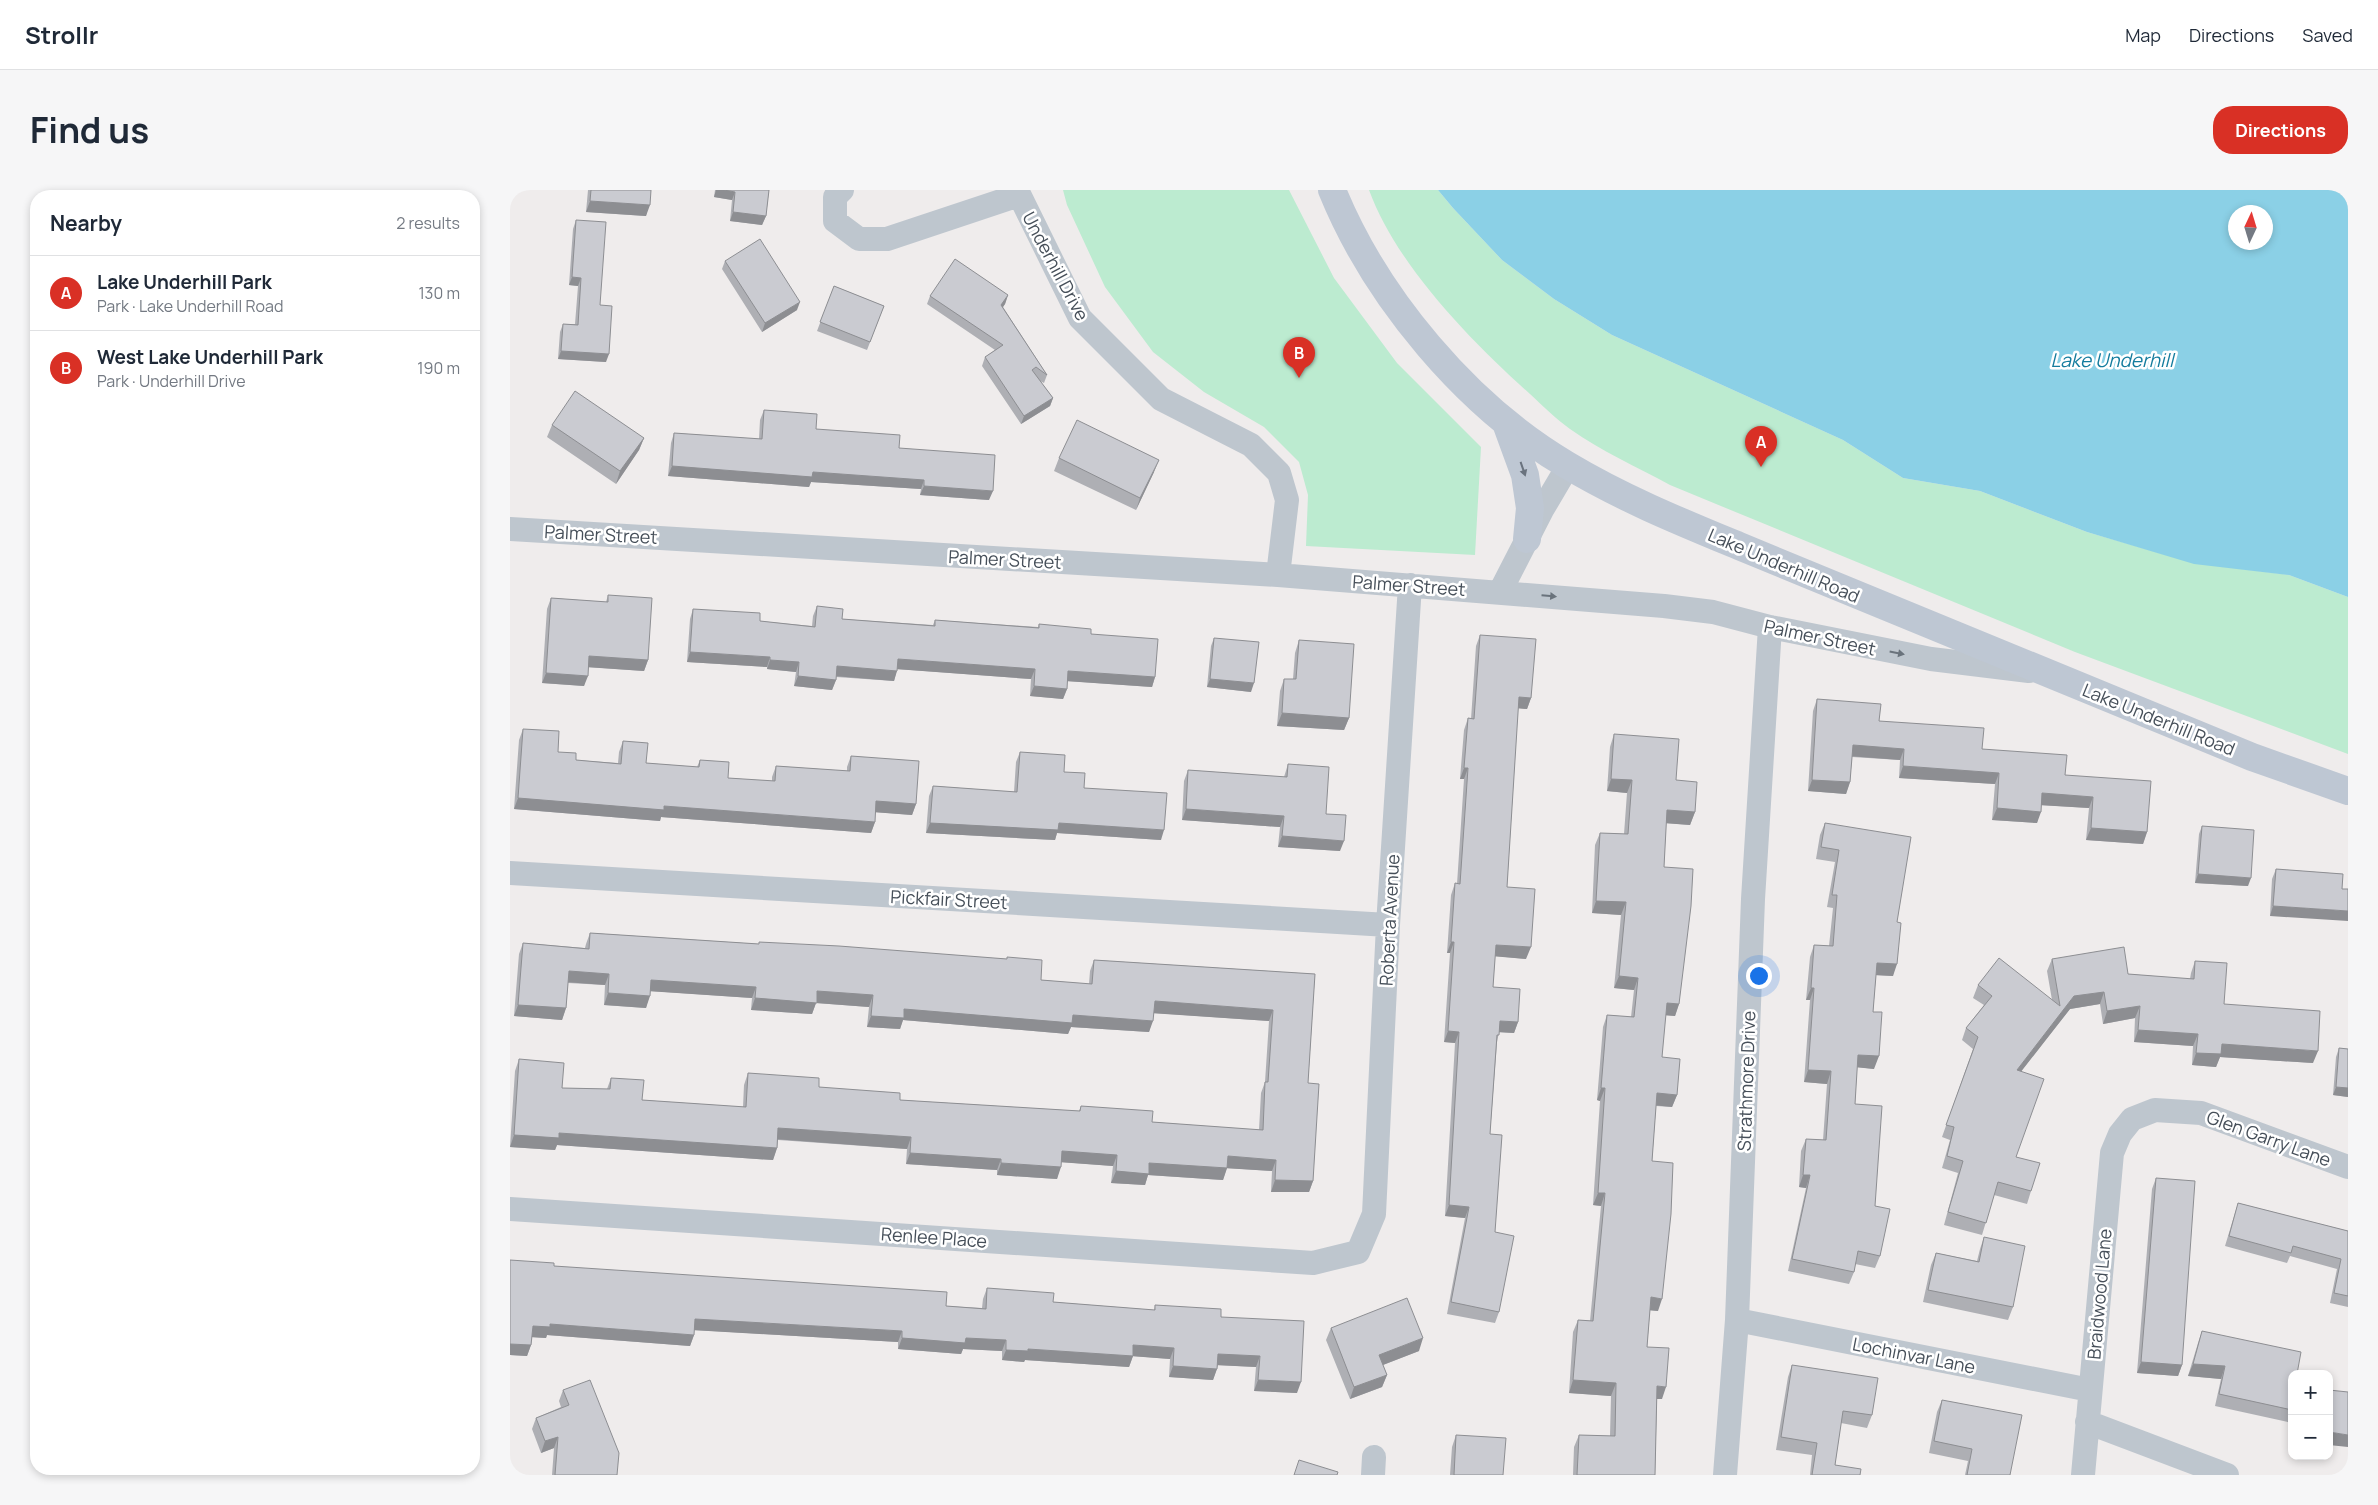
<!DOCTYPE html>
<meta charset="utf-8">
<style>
body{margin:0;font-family:Manrope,sans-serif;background:#f6f6f7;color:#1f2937}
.controls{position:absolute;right:15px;bottom:15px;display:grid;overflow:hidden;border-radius:10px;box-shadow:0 2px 8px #0003}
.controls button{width:45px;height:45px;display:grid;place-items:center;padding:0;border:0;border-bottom:1px solid #e0e1e3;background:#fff;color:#1f2937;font:25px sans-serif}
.compass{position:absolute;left:1718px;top:15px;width:45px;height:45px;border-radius:50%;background:#fff;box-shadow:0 2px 8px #0003;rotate:4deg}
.you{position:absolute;left:1248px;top:785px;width:18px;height:18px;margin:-12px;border:4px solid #fff;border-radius:50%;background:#1a73e8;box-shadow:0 0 0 8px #1a73e833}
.badge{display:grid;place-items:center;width:32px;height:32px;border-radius:50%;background:#d93025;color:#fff;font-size:16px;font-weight:700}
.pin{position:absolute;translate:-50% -41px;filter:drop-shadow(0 1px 2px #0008)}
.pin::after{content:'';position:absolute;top:26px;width:18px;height:15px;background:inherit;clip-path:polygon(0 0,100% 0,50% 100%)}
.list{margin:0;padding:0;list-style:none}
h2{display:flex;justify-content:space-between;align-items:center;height:65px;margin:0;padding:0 20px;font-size:21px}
h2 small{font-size:16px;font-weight:400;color:#747a83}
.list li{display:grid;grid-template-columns:32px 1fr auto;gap:15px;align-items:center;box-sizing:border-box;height:75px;padding:0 20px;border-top:1px solid #e0e1e3}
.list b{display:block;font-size:19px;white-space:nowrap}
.list p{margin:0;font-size:16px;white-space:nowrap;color:#747a83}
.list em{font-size:16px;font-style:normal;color:#747a83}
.map{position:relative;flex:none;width:1838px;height:1285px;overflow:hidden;border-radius:20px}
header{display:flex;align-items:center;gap:30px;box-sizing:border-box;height:70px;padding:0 25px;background:#fff;border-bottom:1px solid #e0e1e3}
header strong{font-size:24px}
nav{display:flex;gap:28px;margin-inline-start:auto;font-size:18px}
.intro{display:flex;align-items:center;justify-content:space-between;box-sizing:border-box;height:120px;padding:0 30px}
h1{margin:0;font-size:35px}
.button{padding:12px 22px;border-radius:20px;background:#d93025;color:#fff;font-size:18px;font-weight:700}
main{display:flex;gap:30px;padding:0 30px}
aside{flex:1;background:#fff;border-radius:20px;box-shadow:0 2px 8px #0003}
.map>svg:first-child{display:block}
.green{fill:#bcebd0}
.water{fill:#8bd0e6;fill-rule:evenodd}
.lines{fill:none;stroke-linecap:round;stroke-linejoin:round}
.minor{stroke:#bec6ce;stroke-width:24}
.secondary{stroke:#bec7d3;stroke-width:28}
.wall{fill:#aeafb4}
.shaded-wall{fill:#8d8e92}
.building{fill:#cacbd1;stroke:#8d8e92}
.oneway{fill:#6a737e}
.oneway2{fill:#6a737c}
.labels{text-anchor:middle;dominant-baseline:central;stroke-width:5;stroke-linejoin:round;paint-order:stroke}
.street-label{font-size:18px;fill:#464f59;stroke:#fff}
.water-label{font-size:19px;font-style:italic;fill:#147c9e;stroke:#fff}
</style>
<header>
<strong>Strollr</strong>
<nav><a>Map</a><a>Directions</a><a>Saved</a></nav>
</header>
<div class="intro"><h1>Find us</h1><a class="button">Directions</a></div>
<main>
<aside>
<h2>Nearby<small>2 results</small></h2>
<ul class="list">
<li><span class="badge">A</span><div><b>Lake Underhill Park</b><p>Park · Lake Underhill Road</p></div><em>130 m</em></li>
<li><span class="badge">B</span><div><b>West Lake Underhill Park</b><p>Park · Underhill Drive</p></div><em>190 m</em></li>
</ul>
</aside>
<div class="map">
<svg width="1838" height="1285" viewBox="0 0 1838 1285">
<rect width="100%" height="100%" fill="#efecec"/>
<!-- green -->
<path class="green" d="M553,0H779L824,88L887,173L971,257L965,365L796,356L798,305L789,272L754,237L694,202L643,162L595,97L557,15Z
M859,0H928L943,18L992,70L1044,109L1102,145L1333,250L1393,288L1470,301L1577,342L1684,373L1779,385L1838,407V564L1565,462L1160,295C1127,277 1091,261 1060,239C1046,229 1033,216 1020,204C961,151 887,76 859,0Z"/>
<!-- water -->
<path class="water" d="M928,0H1838V407L1779,385L1684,374L1577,342L1470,301L1393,288L1333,250L1102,145L1044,109L992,70L943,18ZM1726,22H1756V52H1726Z"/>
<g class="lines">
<!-- minor -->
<path class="minor" d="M332,0L325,7V31L349,49H377L509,5
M507,0L570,128L651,209L741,255L769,283L777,310L768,385
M0,339L768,385L1154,416L1203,422L1260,437L1421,469L1519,481
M990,402L1032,320L1058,276
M0,683L878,735
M0,1019L803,1073L848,1062L864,1024L878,735L900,395
M1227,1130L1580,1200
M1577,1232L1717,1285
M863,1285L864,1267
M1215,1285L1227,1130L1243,709L1260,437
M1573,1285L1602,963L1610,944L1622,929L1645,920L1691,923L1838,977"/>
<!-- secondary -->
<path class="secondary" d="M822,0C866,108 957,216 1057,275C1112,308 1171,332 1229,356L1742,567L1838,601
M996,233L1015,285L1020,318L1017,349"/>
</g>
<!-- wall -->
<path class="wall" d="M78,0H141L136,26L76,22Z
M205,0H259L256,26L252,35L220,31L222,10L204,7Z
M66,30L90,115L96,172L48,169L50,142L53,134H65L68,96L59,95L63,39Z
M215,71L287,120L252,142L212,79Z
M324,96L374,116L357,160L307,141Z
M498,105L495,114L493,117L537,185L534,193L530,191L543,208L540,216L511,234L472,176L475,167L485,160L417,114L420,106Z
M254,220L306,239L389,258L479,310L410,305L411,299L301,292L299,297L158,286L161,253L164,243L249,249L250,230Z
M42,235L134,248L129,260L106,294L37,247Z
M549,268L644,282L626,320L544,281Z
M98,405L138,470L134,481L78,477L74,496L32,493L37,419L41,408L96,412Z
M307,416L332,429L423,435L425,430L528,437L529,434L581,444L645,487L642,497L557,491V499L553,509L520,506L521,489L387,479L384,491L326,487V490L322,500L284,496L286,482L257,479V477L177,472L180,429L183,419L250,431L302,436L303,426Z
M970,445L1021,508L1017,519L1008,518L997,697L1016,769L985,766L983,797L1008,832L1004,843L989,842L987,852L980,944L989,1122L985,1133L937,1124L955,1028L935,1026L945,853L934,852L940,763H937L941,705L945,693L947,694L954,589H950L954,540L958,528L961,529L966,456Z
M704,448L741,502L697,497L701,456Z
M789,450L839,528L834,540L767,536L770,501L774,489H783L785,463Z
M1307,509L1369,531L1472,559L1555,585L1637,642L1633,654L1576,650L1579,618L1531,615L1527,633L1482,630L1485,594L1389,588L1390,570L1342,567L1340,592L1336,604L1298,601L1303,521Z
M13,539L48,562L66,570L108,573L109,562L113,551L136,573L187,577L190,570L218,588L262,591V587L266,576L337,581V577L341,566L406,614L402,625L365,622V632L361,643L151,627L150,631L4,619L9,550Z
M1104,544L1166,590L1185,622L1180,635L1156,633L1154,677L1169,814L1165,826L1155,825L1152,867L1167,905L1162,917L1146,916L1142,971L1148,1121L1140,1120L1137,1157L1152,1209H1147L1145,1285H1063L1064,1257L1069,1245L1100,1246L1101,1206L1059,1203L1063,1142L1068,1130L1080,1131L1091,1016L1083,1015L1090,911L1087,910L1093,837L1097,825L1121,827L1124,800L1104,798L1111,725L1082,723L1085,655L1090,643L1114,644L1117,603L1097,601L1100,557Z
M510,562L554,582L574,598L651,650L547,643L545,650L416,643L419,606L423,596L504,602L506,572Z
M778,574L816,624L830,661L768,657L770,637L672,630L674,591L678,580L774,587Z
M1315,633L1387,732L1383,786L1366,785L1363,822L1364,879L1347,877L1345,914L1365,1016L1370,1066L1365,1078L1345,1074L1344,1082L1339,1094L1278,1081L1296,998L1289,997L1291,961L1296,949L1313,950L1317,894L1294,892L1300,810H1296L1300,767L1304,755L1319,756L1323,718L1317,717L1325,672L1306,669L1310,645Z
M1692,636L1738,696L1685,693L1689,644Z
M1766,679L1833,684L1760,726L1762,689Z
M80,743L249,754V752L497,769V767L531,790L579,794L580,781L584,770L805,784L798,893L803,991L799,1002H761L762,981L717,978L713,990L638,985L635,995L601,993L603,976L551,972L547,989L487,985V980L396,974L397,959L268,950L267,958L263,970L47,955L45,960L0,957L5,881L9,869L52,898L97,899L101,888L132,910L233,917L234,895L238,883L309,897L390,910L569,921L571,916L642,932L749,940L751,903L755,892L759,831L644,823L639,842L561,837L558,844L393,830L390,839L357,837L359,817L306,813L302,824L241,820L242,808L140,801L136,818L94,815L95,795L58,793L56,818L52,830L4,826L9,764L13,753L75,758L76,754Z
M1542,769L1618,784L1680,789L1681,783L1685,771L1714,814L1803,873L1710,867L1706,877L1682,875L1683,856L1624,852L1625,828L1593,834L1590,814L1560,819L1511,881L1506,967L1521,1001L1517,1014L1484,1005L1472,1045L1434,1035L1448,983L1432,978L1440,950L1432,947L1463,859L1452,850L1456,838L1474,815L1463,808L1468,795L1542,810L1537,781Z
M1829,858L1838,859V907L1823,905L1826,867Z
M1646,988L1672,1175L1668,1186L1627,1183L1642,999Z
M1728,1013L1838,1041V1117L1820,1113L1827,1079L1780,1066L1777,1073L1715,1056Z
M1474,1047L1503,1117L1498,1130L1413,1112L1421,1075L1426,1063L1467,1071L1470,1059Z
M0,1070L44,1076L436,1116L472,1118L473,1109L477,1098L543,1112L644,1120L645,1115L711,1127L787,1203L744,1201L746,1177L708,1175L703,1190L659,1187L660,1169L623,1166L619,1177L515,1170L514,1172L492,1170V1161L453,1159L451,1164L388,1159V1152L184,1140V1145L180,1156L37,1145L36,1148L22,1147L21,1155L17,1166L0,1165Z
M821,1138L909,1161L873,1175L877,1185L872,1197L840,1209L816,1150Z
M1692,1141L1782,1184V1233L1705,1216L1711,1189L1678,1186L1688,1153Z
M1282,1175L1362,1225L1357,1238L1331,1233L1325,1275L1350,1285H1300L1302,1265L1266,1260L1278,1187Z
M53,1200L107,1285H42L44,1258L31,1263L22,1239L26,1228L51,1217L49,1211Z
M1432,1210L1500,1285H1455L1458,1271L1419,1263L1427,1222Z
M946,1245L993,1285H940L942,1257Z"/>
<!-- shaded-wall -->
<path class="shaded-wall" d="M206,0H214L225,2L222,10L204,7Z
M80,11L140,15L136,26L76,22Z
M223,22L256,26L252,35L220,31Z
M62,87L71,88L68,96L59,95Z
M498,105L495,114L488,124L491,115Z
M290,112L287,120L252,142L255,133Z
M51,161L99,164L96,172L48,169Z
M543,208L540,216L511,234L514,226Z
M134,248L129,260L106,294L110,281Z
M649,270L644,282L626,320L630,308Z
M162,276L303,282L414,290L411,299L301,292L299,297L158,286Z
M414,296L483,301L479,310L410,305Z
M180,462L260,467L257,477L177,472Z
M79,466L138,470L134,481L75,477Z
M388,469L525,479L521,489L385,479Z
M260,470L289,472L286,482L257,479Z
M327,476L387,481L384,491L324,486Z
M558,481L645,487L642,497L555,491Z
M36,483L78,486L74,496L32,493Z
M288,486L326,490L322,500L284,496Z
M700,489L744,493L741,502L697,497Z
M524,496L557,499L553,509L520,506Z
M1009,507L1021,508L1017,519L1005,518Z
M772,523L839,528L834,540L767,536Z
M1343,555L1394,559L1390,570L1338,566Z
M1393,576L1489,583L1485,594L1389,588Z
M954,578H958L954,589H950Z
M1101,589L1122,590L1117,603L1097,601Z
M1302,590L1340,592L1336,604L1298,601Z
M1532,603L1583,607L1579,618L1528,615Z
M8,608L154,616L365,632L361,643L151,627L150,631L4,619Z
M366,611L406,614L402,625L362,622Z
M1487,618L1531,622L1527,633L1482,630Z
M676,619L774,626L770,637L672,630Z
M1157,620L1185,622L1180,635L1153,633Z
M420,633H549L654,640L651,650L547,643L545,650L416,643Z
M1581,638L1637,642L1633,654L1576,650Z
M772,646L834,651L830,661L768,657Z
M1688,684L1741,688L1738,696L1685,693Z
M1086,711L1116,712L1111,725L1082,723Z
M1763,716L1838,721V731L1760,726Z
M941,752H944L940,763H937Z
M986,755L1021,757L1016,769L981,766Z
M1367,773L1387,774L1383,786L1363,785Z
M59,781L99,784L95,795L55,792Z
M1109,786L1128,788L1124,800L1104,798Z
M141,790L246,797L242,808L137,801Z
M1301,798H1304L1300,810H1296Z
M307,801L363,805L359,817L306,813L302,824L241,820L245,808Z
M1594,802L1590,814L1560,819L1503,892L1507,880L1564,806Z
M98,803L140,806L136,818L94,815Z
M645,811L763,820L759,831L640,823Z
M1157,813L1169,814L1165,826L1152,825Z
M8,815L56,818L52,830L4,826Z
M1630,816L1625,828L1593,834L1597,821Z
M394,819L563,825L643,831L639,842L561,837L558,844L393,830L390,839L357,837L361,826Z
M990,831L1008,832L1004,843L986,842Z
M1628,840L1688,844L1683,856L1624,852Z
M938,841L949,842L945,853L934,852Z
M1712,854L1808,861L1803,873L1710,867L1706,877L1682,875L1686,863Z
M1348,865L1369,866L1364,879L1344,877Z
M1298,880L1321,881L1317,894L1294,892Z
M1826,897L1838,898V907L1823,905Z
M1091,898H1095L1090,911L1087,910Z
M1147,903L1167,905L1162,917L1142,915Z
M268,938L401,947L397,959L264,949Z
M49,943L267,958L263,970L47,955L45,960L0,957L4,945Z
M552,961L607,965L603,976L548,972Z
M400,963L491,969L487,980L396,974Z
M718,966L766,970L762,981L713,978Z
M491,973L551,977L547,989L487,985Z
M639,973L717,978L713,990L638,985L635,995L601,993L606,981Z
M1293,985H1300L1296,998L1289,997Z
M765,990L803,991L799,1002H761Z
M1088,1003H1095L1091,1016L1083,1015Z
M939,1015L959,1017L955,1028L935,1026Z
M1141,1107L1152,1109L1148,1121L1136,1120Z
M185,1129L392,1141L388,1152L181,1140Z
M40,1134L184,1145L180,1156L37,1145L36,1148L19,1147L23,1136Z
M392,1148H456L496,1150L492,1161L453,1159L451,1164L388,1159Z
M913,1148L909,1161L865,1178L869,1165Z
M0,1154L21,1155L17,1166L0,1165Z
M623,1155L664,1158L660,1169L620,1166Z
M518,1159L623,1166L619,1177L515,1170L514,1172L492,1170L496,1160Z
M708,1164L750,1166L746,1177L704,1175Z
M1631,1172L1672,1175L1668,1186L1627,1183Z
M1683,1174L1715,1176L1711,1189L1678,1186Z
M663,1176L707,1179L703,1190L659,1187Z
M877,1185L872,1197L840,1209L844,1197Z
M748,1190L791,1192L787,1203L744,1201Z
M1063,1190L1106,1193L1101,1206L1059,1203Z
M1147,1196L1156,1197L1152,1209H1143Z
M1819,1242L1838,1245V1257L1819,1255Z
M48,1247L44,1258L31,1263L35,1251Z"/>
<!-- building -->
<path class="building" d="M81,0H141L140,15L80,11Z
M214,0H259L256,26L223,22L225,2Z
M66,30L96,32L90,115L102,116L99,164L51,161L53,134L68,135L71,88L62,87Z
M250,49L290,112L255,133L215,71Z
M445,69L498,105L491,115L537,185L526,177L522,180L543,208L514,226L475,167L493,155L420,106Z
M324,96L374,116L360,152L310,132Z
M65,201L134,248L110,281L42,235Z
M254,220L307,224L306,239L390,245L389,258L485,265L483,301L414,296V290L303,282L302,287L162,276L164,243L252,249Z
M567,230L649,270L630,308L549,268Z
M98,405L142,408L138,470L79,466L78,486L36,483L41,408L98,412Z
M307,416L333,419L332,429L425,436V430L529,438V434L581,439V444L648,449L645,487L558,481L557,499L524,496L525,479L388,469L387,481L327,476L326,490L288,486L289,472L260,470V467L180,462L183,419L250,423V431L305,437Z
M970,445L1026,449L1021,508L1009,507L997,697L1025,699L1021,757L986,755L983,797L1010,799L1008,832L990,831L989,845H987L980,944L992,945L985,1042L1004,1046L989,1122L941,1112L959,1017L939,1015L949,842L938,841L944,752H941L945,693L950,694L958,578H954L958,528L964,529Z
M704,448L749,452L744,493L700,489Z
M789,450L844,454L839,528L772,523L774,489H786Z
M1307,509L1371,514L1369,531L1474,538L1472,559L1557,565L1555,585L1641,591L1637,642L1581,638L1583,607L1532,603L1531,622L1487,618L1489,583L1393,576L1394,559L1343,555L1340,592L1302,590Z
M13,539L49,541L48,562L66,563V570L111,574L113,551L138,553L136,573L189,577L190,570L219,572L218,588L265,591L266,576L340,581L341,566L409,571L406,614L366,611L365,632L154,616V620L8,608Z
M1104,544L1169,549L1166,590L1187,592L1185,622L1157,620L1154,677L1183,679L1181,716L1169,814L1157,813L1152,867L1170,869L1167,905L1147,903L1142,971L1163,973L1161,1024L1152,1109L1141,1107L1137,1157L1159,1158L1156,1197L1147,1196L1145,1285H1067L1069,1245L1105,1246L1106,1193L1063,1190L1068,1130L1083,1131L1095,1003H1088L1095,898H1091L1097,825L1124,827L1128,788L1109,786L1116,712L1086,711L1090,643L1118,644L1122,590L1101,589Z
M510,562L555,565L554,582L575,583L574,598L657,603L654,640L549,633L548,640L420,633L423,596L507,602Z
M778,574L819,577L816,624L836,625L834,651L772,646L774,626L676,619L678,580L777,587Z
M1315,633L1401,647L1387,732L1391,733L1387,774L1367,773L1363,822H1372L1369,866L1348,865L1345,914L1372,916L1365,1016L1380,1019L1370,1066L1348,1061L1344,1082L1282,1069L1300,985H1293L1296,949L1316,950L1321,881L1298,880L1304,798H1301L1304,755L1323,756L1327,705H1322L1329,660L1311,657Z
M1692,636L1744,640L1741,688L1688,684Z
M1766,679L1833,684L1832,699H1838V721L1763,716Z
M80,743L249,754V752L329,756L497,769V767L532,770L531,790L582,794L584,770L805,784L798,893L809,894L803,991L765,990L766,970L718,966L717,978L639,973V984L606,981L607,965L552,961L551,977L491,973V969L400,963L401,947L268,938L267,958L49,943V948L4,945L9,869L54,873L52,898L100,899L101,888L134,890L132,910L236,917L238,883L309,888V897L390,903V910L570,921L571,916L643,921L642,932L753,940L755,892H758L763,820L645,811L643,831L563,825L562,833L394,819V828L361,826L363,805L307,801V813L245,808L246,797L141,790L140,806L98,803L99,784L59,781L56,818L8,815L13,753L79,759Z
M1614,757L1618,784L1684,789L1685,771L1717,773L1714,814L1810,821L1808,861L1712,854L1711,864L1686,863L1688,844L1628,840L1630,816L1597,821L1594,802L1564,806L1507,880L1534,889L1506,967L1530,973L1521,1001L1488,992L1476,1033L1438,1022L1453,971L1437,966L1444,937L1436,935L1468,847L1456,838L1482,806L1468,795L1489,768L1550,816L1542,769Z
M1829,858L1838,859V898L1826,897Z
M1646,988L1685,991L1672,1175L1631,1172Z
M1728,1013L1838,1041V1106L1824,1103L1831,1069L1783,1056L1781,1063L1719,1046Z
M1474,1047L1515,1056L1503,1117L1418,1100L1426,1063L1469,1072Z
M0,1070L44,1073V1076L437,1102L436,1116L476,1119L477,1098L544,1103L543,1112L645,1120V1115L711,1119V1127L794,1131L791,1192L748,1190L750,1166L708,1164L707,1179L663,1176L664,1158L623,1155V1166L518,1159V1161L496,1160V1150L456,1148L455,1153L392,1148V1141L185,1129L184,1145L40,1134V1137L23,1136L21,1155L0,1154Z
M897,1108L913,1148L869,1165L877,1185L844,1197L821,1138Z
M1692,1141L1791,1162L1787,1184H1782V1220L1709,1204L1715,1176L1683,1174Z
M1282,1175L1368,1188L1362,1225L1333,1221L1325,1275L1351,1279L1350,1285H1302L1307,1253L1271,1247Z
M80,1190L109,1263L107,1285H45L48,1247L35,1251L26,1228L59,1215L53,1200Z
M1819,1200L1838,1202V1245L1819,1242Z
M1432,1210L1512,1225L1500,1285H1457L1462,1259L1424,1251Z
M946,1245L996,1248L993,1285H944Z
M789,1270L828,1282L827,1285H784Z"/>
<!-- one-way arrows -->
<defs><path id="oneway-solid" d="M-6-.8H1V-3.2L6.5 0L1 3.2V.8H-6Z" transform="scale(1.25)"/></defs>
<use class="oneway" href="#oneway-solid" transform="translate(1013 279) rotate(71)"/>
<g class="oneway2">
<use href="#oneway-solid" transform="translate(1039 406) rotate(5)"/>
<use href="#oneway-solid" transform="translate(1387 463) rotate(11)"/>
</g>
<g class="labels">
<!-- street labels -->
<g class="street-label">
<text transform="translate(546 76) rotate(62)">Underhill Drive</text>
<text transform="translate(91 344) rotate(3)">Palmer Street</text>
<text transform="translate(495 369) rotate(3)">Palmer Street</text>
<text transform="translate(1274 375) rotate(23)">Lake Underhill Road</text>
<text transform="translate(899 395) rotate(4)">Palmer Street</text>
<text transform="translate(1310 447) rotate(12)">Palmer Street</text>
<text transform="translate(1649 529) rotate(22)">Lake Underhill Road</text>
<text transform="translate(439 709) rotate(3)">Pickfair Street</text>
<text transform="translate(879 730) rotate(-87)">Roberta Avenue</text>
<text transform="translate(1236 891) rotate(-88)">Strathmore Drive</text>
<text transform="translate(1759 948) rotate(20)">Glen Garry Lane</text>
<text transform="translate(424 1047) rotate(4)">Renlee Place</text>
<text transform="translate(1589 1104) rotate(-85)">Braidwood Lane</text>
<text transform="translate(1404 1165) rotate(11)">Lochinvar Lane</text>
</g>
<!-- water labels -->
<g class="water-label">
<text x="1602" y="170">Lake Underhill</text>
</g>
</g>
</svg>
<div class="controls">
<button>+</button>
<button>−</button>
</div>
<svg class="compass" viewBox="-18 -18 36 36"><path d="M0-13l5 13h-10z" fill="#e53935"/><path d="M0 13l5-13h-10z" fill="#747a83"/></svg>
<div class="you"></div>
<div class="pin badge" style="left:1251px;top:277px">A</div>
<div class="pin badge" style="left:789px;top:188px">B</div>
</div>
</main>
